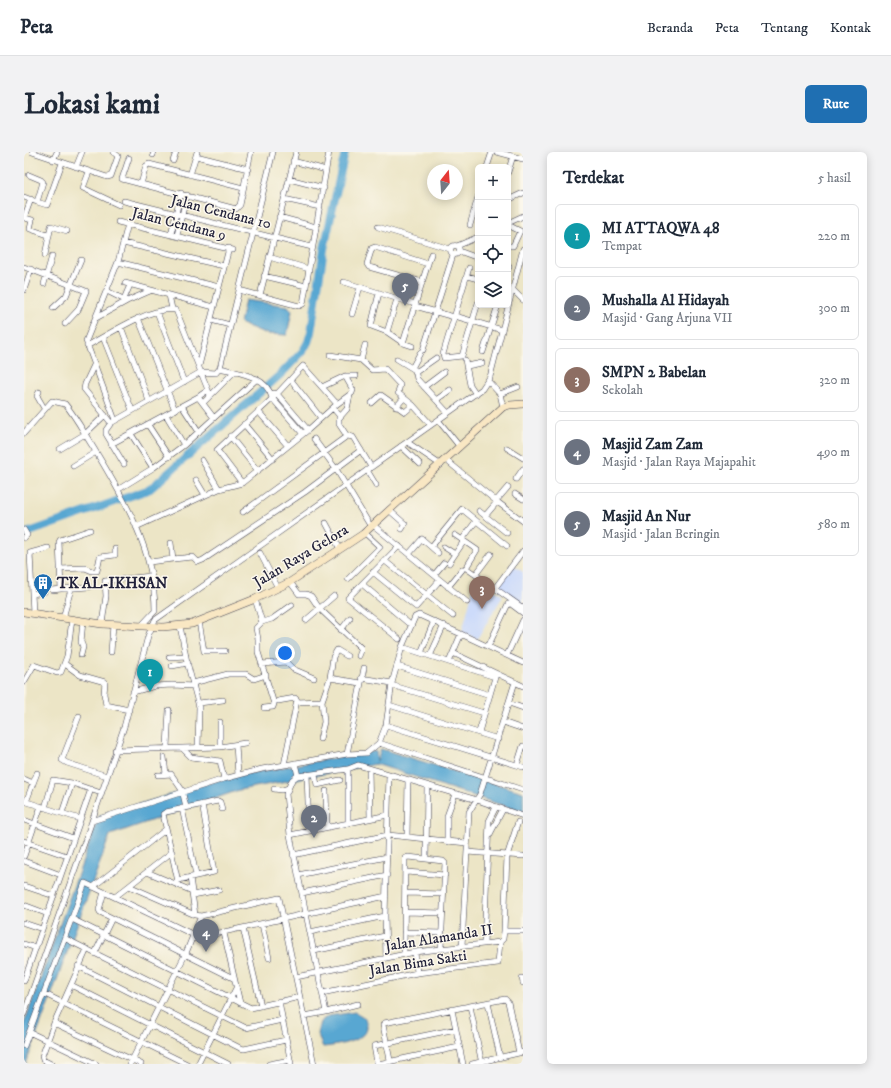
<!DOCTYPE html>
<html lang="id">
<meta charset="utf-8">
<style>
body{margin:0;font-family:"IM FELL DW Pica",serif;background:#f2f2f3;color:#1f2937}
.controls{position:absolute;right:12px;top:12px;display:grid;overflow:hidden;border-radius:6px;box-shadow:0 2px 10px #0003}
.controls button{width:36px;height:36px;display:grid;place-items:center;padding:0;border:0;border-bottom:1px solid #e0e1e3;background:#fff;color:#1f2937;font:20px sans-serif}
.compass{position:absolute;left:403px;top:12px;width:36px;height:36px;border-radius:50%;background:#fff;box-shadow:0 2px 10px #0003;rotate:17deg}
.you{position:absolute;left:261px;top:501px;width:14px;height:14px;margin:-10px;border:3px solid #fff;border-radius:50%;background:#1a73e8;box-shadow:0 0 0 6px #1a73e833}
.badge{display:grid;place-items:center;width:26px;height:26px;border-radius:50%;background:#1f6fb2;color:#fff;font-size:13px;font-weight:700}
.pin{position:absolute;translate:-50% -33px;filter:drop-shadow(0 1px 2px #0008)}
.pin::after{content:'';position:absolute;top:21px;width:14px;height:12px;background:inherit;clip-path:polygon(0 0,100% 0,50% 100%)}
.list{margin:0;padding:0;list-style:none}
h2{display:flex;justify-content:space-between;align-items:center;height:52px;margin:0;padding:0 16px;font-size:17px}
h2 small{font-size:13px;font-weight:400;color:#747a83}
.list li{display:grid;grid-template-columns:26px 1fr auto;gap:12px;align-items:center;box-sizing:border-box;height:64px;margin:0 8px 8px;padding:0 8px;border:1px solid #e0e1e3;border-radius:6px}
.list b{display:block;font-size:15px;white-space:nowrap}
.list p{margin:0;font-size:13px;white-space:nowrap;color:#747a83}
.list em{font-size:13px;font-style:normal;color:#747a83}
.icon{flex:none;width:22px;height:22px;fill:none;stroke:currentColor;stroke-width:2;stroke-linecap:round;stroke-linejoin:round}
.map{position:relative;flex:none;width:499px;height:912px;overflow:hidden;border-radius:6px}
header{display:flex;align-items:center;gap:24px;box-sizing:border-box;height:56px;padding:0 20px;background:#fff;border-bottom:1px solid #e0e1e3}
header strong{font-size:19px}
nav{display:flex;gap:22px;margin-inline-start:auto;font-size:14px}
.intro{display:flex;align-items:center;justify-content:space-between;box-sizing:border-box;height:96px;padding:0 24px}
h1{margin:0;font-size:28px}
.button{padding:10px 18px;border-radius:6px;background:#1f6fb2;color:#fff;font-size:14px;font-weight:700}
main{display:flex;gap:24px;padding:0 24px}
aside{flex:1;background:#fff;border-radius:6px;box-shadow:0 2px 10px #0003}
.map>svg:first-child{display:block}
.built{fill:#cddbfa}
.water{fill:#58a7d2;stroke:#3d6486}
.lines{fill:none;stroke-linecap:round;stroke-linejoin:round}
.river{stroke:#58a7d2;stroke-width:8}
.street-casing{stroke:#403f50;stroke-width:6}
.secondary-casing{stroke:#403f50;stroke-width:8}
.street{stroke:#fff;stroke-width:5}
.secondary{stroke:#f9e7c3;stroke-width:7}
.labels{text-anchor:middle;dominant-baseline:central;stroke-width:3;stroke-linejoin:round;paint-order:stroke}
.street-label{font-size:15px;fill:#22223b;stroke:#fbf7ec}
.poi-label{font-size:15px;font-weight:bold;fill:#22223b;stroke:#fbf7ec;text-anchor:start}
</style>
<header>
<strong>Peta</strong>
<nav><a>Beranda</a><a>Peta</a><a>Tentang</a><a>Kontak</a></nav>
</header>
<div class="intro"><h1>Lokasi kami</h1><a class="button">Rute</a></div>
<main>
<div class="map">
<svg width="499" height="912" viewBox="0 0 499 912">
<rect width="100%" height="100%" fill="#fbf7ec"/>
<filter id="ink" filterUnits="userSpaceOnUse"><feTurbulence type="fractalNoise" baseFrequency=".025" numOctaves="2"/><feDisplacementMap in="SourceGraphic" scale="8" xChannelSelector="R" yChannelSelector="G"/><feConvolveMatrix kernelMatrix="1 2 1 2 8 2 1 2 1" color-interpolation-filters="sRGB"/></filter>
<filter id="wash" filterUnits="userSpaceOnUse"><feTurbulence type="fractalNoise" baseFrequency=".012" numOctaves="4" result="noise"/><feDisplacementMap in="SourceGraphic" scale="16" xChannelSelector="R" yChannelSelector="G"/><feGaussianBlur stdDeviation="0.9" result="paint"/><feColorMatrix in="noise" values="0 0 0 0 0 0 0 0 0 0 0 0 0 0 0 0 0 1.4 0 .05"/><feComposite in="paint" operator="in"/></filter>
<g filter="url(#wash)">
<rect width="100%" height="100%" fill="#ece5c6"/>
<!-- built -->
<path class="built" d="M489,413L499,420V455L473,436Z
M452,425L479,444L453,487L438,480Z"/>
<!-- water -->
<path class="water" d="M221,148L264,154L268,159L263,183L243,182L216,171Z
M357,597L499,640V660L352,612L215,638L86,683L2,912H0V872L75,664L209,624L352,599L353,610Z
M331,860L341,866C341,868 343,872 343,875C341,890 310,894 299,895L293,882L296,870L304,864Z"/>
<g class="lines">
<!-- river -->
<path class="river" d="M0,382L126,337L257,222L279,199L284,190L287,180L300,97L321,0"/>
</g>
</g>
<g filter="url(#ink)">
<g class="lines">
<defs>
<path id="street" d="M8,0L83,25L87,24L94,4L89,0
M473,0L499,7
M129,3L130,0
M172,4L224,17
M105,6L98,27L212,57L216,53L227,0
M29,8L33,0
M149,9L152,0
M269,9L302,18
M52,15L58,0
M463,15L468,0
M65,20L59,36L95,53
M484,20L489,4
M166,23L173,0
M265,27L300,36
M117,32L122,14L125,12L219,36
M0,45L13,50L19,30L17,28L5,23
M260,47L296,55
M484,48L499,41
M100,49L288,95
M13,50L23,53L38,11
M255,65L292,75
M0,66L7,47
M1,66L8,68L6,77L24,83
M94,70L209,98
M484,71L499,64
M446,73L454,45
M484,73L496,79L489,94H484
M354,75L426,97
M147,82L157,41
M153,83L163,43
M99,91L200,114
M426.5 98a4.5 4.5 0 1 1 9 0a4.5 4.5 0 1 1-9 0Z
M433,94L454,85
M435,99L454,106
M21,103L27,74L43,79
M245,105L285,117
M94,110L195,135
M0,115L62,139L54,158L41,172
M484,115H485
M445,116L419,202L420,206L438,204L454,151
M240,124L282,134
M443,124L454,127
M320,130L391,152
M398,130L345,115L343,112L348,96L351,95L404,112
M101,131L190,155
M20,132L28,104
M0,138L7,117
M215,138L275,154L279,152L305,0
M489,138L499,148
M83,139L103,149
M355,141L347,174L363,180L379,191L388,194
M145,143L148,157
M236,143L272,0
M100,147L106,133
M391,154L430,165
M29,156L42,144L57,108
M133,160L160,230
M328,162L336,135
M431,164L478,178
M72,166L103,149L126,139
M114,166L151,258
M187,168L206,173
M97,175L125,249
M363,180L373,147
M79,185L108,258
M379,191L407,102
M63,194C85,182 127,154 152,158L186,243
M399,198L429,103
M459,200L474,153
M306,203L337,208L348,218L361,217L376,233L374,241L389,253L407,273
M373,207L391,218L393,227L424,261
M337,208L341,193
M441,208L446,233L452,242
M70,213L61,232L60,237L87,271
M175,214L205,96
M443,214L458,211
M196,216C215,221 243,224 248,246L279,282
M388,216L396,201
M392,220L412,206
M267,228L297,266
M464,229L476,242L479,255
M298,235L321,224H332
M400,235L420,220
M15,240L13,244L20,256
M250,241L253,242L284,278
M476,242L494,235
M174,245L190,266
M412,248L426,238
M179,251L210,220
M348,251L357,243L381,260L389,253
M158,254L175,280
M372,255L380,246
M309,256L315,263V272L323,284L329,285L347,315
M234,259L264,294
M142,263L160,293
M316,265L323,257L326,243
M91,268L62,189L94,110L104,72
M414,268L436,295
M220,272L249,307
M124,273L145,305
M0,281L28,249L41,252C52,265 60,281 69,295C100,346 131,398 131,459L117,474
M107,282L129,316
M206,284L234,319
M290,287L312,317L347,375
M383,290L417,313
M87,292L174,245L184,238
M377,294L396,312
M483,296L499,306
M36,297L61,282L81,263
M178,308L195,337
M422,308L472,349L499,369
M100,312L82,282V278L87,271L177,220L192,221L196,216L249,0
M49,314L72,300
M343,318L352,333
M492,327L499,317
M172,328L181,343
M218,331L193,298L251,244L279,214L313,252
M95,337L129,316L160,293L233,227
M491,342L499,347
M472,349L484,335
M365,358L381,372L378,377
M455,359L483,381
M219,360L323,284
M461,364L473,350
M302,371L316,397
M349,373L443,450
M112,375L195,337L218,331L284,278L313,252L328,241L329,238L321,224
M0,378L3,383L0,386
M431,383L453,398L442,416L499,456
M440,385L452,369
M375,394L324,446L375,487
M407,395L438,357L483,394
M420,395L431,402
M236,401L254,436
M385,402L398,387L414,401
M149,407L169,405L174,410L179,408L281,340L337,298
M361,409L429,464
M125,410L149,407L147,391
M425,411L440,389
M36,417L61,416L68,419H73L76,405L91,403V397
M349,420L392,455L416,428
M452,422L467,402
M410,423L420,411
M324,427L356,395L341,381
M266,430L275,442H282L287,444L295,456L337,496V499L335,504
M338,432L384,471
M65,435L37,437L35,390L36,388L66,378
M424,435L438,418
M471,436L499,399
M28,438L37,437
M8,442L20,440
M231,447L238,470L232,476L234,487V500L250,552L249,555L240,556
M9,461L6,401L24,396
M39,466L47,437
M282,468L310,444
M175,469L180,499H201
M238,470L248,467L268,453
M78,472L82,444L81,429L127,424
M156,474L163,510L175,555L174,595
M317,478L326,466
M437,482L395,463L391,465L378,495L368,531L362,573L355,591L499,638
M378,495L471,525
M464,495L484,452H487L499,461
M87,500L89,473
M397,501L410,469
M429,501L499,534
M57,503L59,495L57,490L59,469
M483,503L499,468
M406,504L420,473
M145,505L162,504
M425,510L437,482L499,511
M41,512L56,523L81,530L80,542L82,553L105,558
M238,512L262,510L269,517L290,526
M148,514L164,511
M373,514L466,543
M306,526L336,531
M337,526L368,531
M0,530L10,513L33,521L37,520L43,504L48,468
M169,531L204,522H222L230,527L242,523
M367,533L460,561
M131,534L148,533L170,534
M109,540L131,534L129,525
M254,549L271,546L273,548L260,613
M273,550L298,549
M175,551L199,548
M485,551L499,556
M365,553L474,587
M55,564L38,608L43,611L83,624
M196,570V595
M479,570L499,577
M362,573L499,615
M455,580L472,522
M296,587L300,570L298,549L306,526L309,505L313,498L323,504
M355,591L343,601L323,602L238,617L200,627L68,669L100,575L124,484L131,468L458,237L466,225L499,97
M212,593L214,623
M143,595L145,558
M158,596L196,595L221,591
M91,598L158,596L167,605L196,609L200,627
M323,602L340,516
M140,605L142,622
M271,611L274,624L324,617L334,613L453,648L499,664
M493,613L499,594
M345,617L346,666
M283,622L285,679
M291,622L293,633L316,628
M134,623L147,622L158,638L162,655
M273,624L268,628L262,642L266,683L302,860L280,864
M0,627L9,631
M250,637L258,638L264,636
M302,639L303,674
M0,649L56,667
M2,650L13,621
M21,656L29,628L48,631
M158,656L172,723
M38,661L48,631L77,641
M0,668L49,686
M324,671V617
M266,683L364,663
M465,684L479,657
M383,685L384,628
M0,689L43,704
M423,690V664L431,642
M443,700L499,704
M269,703L364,683L443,691
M0,704L17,654
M402,707L419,709L421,711L417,796
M0,709L37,723
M123,720L168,739
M382,720L421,723
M274,723L363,705
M154,728L190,720L178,652
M0,734L30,744
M105,734L171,763
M155,734L139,662L142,660L194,649L196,650L198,657
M69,735L141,678
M80,740L75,758L76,760L209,826
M278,741L363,723
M382,741L419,742
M169,743L195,738
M91,745L148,700
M0,753L24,762
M381,760L419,761
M177,764L255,746L290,912
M48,767L223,854L227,856L276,845
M0,771L18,777
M238,772L245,806
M219,776L237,854
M480,779H499
M286,780L361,764
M380,780L418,781
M200,781L216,851
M42,787L222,876L258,868
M168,787L362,744
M0,792L12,796
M460,792L465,669L472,655
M438,794L445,660L456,642L491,530
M290,799L361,784
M391,800L393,821
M71,801L88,766
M380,802L381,706L384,705L402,707L403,634
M362,806L361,764L365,623
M54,814L216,896L220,897L262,888
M272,825L391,800L476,790L479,787L480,779L483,704L494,670
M498,826L499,831
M0,829L67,637
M47,833L204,912
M298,841L393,821L474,811L476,790
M21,842L163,912
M255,849L267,912
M464,851L476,905
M446,854L458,912
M428,858L439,912
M302,860L334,852
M0,862L68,669
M30,871L117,912
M5,880L72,912
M0,894L61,731L170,783
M366,908L359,873L360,871L481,847L484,850L495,901
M353,911L350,894L432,877
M27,912L19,908L18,904L30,871L63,797
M106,912L162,801L177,764L171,763L166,725
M174,912L212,836
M245,912L266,908
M354,912L435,895
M448,912L499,900"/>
<path id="secondary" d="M0,460L78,472L139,475L168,472L231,447L266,430L339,382L479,255L486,253L499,252"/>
</defs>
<!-- street casing -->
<use href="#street" class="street-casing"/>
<!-- secondary casing -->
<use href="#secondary" class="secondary-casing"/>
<!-- street -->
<use href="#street" class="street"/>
<!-- secondary -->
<use href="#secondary" class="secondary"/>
</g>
</g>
<!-- icons -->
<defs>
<symbol id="building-pin" viewBox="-11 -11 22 30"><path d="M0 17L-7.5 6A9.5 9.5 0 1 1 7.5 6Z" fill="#1f6fb2" stroke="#fbf7ec"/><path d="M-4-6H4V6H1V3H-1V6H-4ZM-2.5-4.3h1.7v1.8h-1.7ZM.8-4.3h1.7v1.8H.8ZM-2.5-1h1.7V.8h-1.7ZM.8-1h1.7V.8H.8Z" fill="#fff"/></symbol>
</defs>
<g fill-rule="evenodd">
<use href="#building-pin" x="8" y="420" width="22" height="30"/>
</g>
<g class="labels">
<!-- street labels -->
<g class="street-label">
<text transform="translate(197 60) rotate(14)">Jalan Cendana 10</text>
<text transform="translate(155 72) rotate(14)">Jalan Cendana 9</text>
<text transform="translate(277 404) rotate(-31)">Jalan Raya Gelora</text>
<text transform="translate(415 786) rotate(-9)">Jalan Alamanda II</text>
<text transform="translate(394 811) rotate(-9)">Jalan Bima Sakti</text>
</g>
<!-- poi labels -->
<g class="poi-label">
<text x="33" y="431">TK AL-IKHSAN</text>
</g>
</g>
</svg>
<div class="controls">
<button>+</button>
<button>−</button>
<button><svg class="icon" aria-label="locate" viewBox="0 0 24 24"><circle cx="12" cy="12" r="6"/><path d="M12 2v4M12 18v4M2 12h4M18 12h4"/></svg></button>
<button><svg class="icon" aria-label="layers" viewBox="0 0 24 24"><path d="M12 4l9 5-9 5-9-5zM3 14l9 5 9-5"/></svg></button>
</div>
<svg class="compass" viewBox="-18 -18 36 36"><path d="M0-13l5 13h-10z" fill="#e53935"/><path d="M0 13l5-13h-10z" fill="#747a83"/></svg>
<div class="you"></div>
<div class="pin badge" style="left:126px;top:540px;background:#0f9aa8">1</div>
<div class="pin badge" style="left:290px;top:686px;background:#6b7280">2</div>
<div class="pin badge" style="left:458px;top:457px;background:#8d6e63">3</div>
<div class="pin badge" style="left:182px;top:800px;background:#6b7280">4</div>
<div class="pin badge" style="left:381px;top:154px;background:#6b7280">5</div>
</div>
<aside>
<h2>Terdekat<small>5 hasil</small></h2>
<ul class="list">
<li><span class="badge" style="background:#0f9aa8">1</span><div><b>MI ATTAQWA 48</b><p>Tempat</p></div><em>220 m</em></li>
<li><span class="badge" style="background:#6b7280">2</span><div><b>Mushalla Al Hidayah</b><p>Masjid · Gang Arjuna VII</p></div><em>300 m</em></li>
<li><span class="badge" style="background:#8d6e63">3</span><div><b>SMPN 2 Babelan</b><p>Sekolah</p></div><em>320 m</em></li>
<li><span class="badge" style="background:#6b7280">4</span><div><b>Masjid Zam Zam</b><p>Masjid · Jalan Raya Majapahit</p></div><em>490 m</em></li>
<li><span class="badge" style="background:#6b7280">5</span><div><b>Masjid An Nur</b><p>Masjid · Jalan Beringin</p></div><em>580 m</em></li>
</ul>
</aside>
</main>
